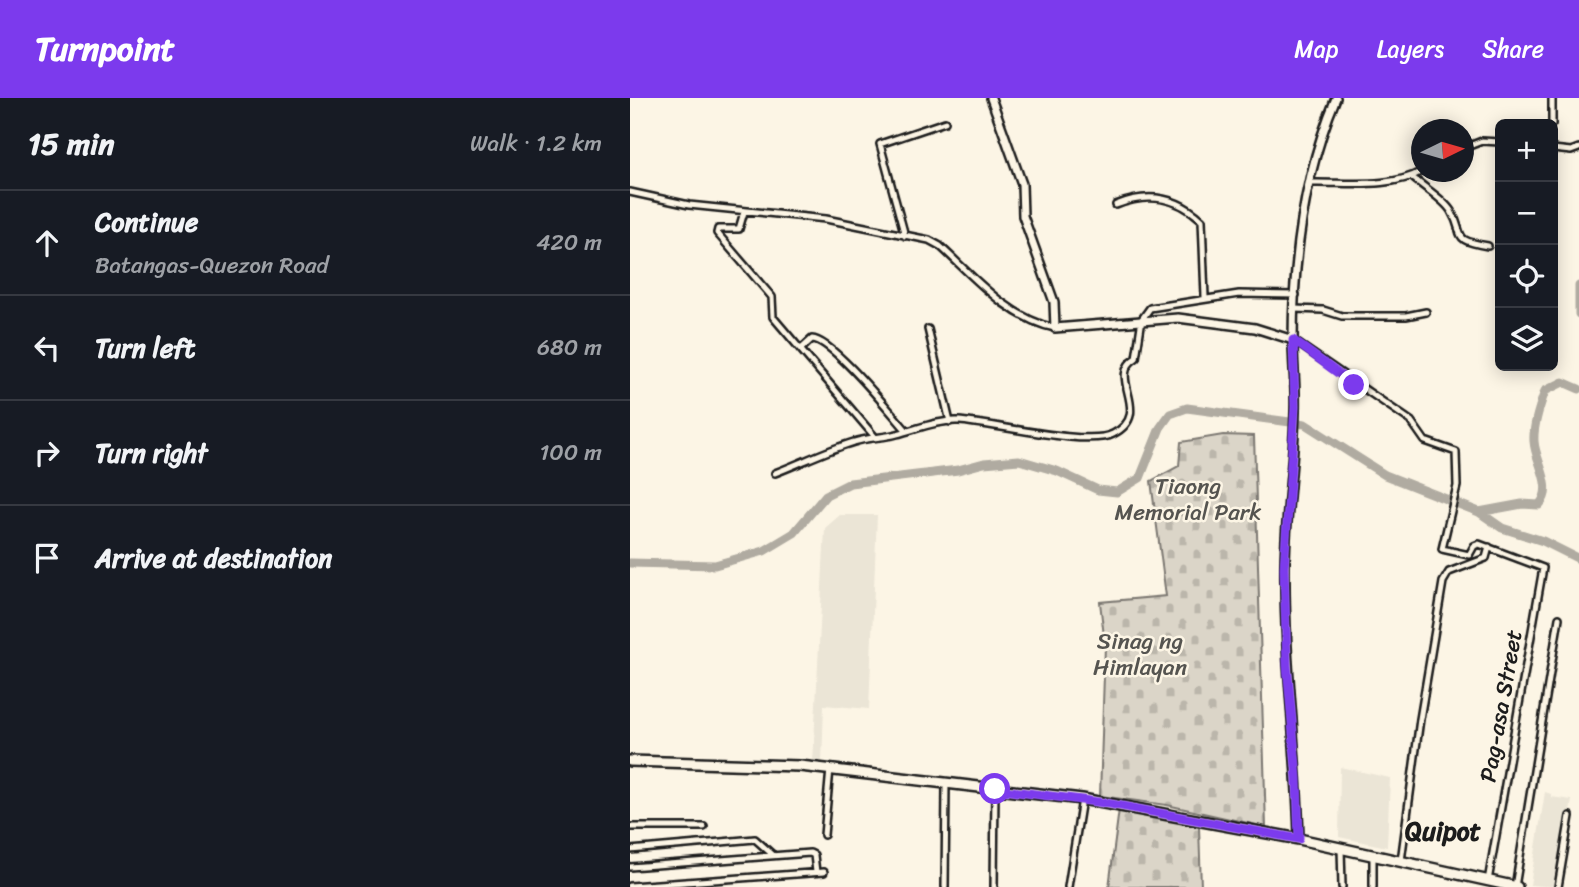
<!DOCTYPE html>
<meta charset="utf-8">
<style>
body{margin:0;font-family:Sriracha,sans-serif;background:#242831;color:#f1f3f6}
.controls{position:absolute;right:21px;top:21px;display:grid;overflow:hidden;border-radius:10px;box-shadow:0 4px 18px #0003}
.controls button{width:63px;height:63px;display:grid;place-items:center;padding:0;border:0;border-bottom:2px solid #363941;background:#171b24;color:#f1f3f6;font:35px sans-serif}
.compass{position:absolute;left:781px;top:21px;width:63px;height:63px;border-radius:50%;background:#171b24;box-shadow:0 4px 18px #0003;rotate:85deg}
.stop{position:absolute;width:21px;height:21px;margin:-16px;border:5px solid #7c3aed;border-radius:50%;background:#fff}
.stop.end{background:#7c3aed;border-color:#fff;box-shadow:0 2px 7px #0008}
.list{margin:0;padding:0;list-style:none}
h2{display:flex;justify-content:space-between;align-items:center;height:91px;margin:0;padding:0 28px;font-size:30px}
h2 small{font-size:23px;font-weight:400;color:#9ea1a6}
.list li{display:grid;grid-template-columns:46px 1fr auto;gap:21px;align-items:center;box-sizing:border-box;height:105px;padding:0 28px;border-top:2px solid #363941}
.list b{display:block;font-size:26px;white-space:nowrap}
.list p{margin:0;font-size:23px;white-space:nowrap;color:#9ea1a6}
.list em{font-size:23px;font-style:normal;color:#9ea1a6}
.icon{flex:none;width:38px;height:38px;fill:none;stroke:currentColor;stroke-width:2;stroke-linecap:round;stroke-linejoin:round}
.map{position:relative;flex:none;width:949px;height:789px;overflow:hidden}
header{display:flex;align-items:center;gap:42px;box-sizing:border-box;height:98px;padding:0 35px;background:#7c3aed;color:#fff}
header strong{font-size:33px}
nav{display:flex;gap:38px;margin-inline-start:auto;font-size:24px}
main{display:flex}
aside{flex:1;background:#171b24}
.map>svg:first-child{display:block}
.built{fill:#ebe5d6}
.cemetery{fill:url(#cemetery-stones);stroke:#7c7872;stroke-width:2}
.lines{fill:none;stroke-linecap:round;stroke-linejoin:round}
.river{stroke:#b0aba1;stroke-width:9}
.minor-casing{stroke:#1c1c1c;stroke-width:10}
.tertiary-casing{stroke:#1c1c1c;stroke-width:12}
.primary-casing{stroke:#1c1c1c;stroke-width:14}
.minor{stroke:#fcf5e5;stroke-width:5}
.tertiary{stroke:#fcf5e5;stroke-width:7}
.primary{stroke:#fcf5e5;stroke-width:9}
.route{stroke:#7c3aed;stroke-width:9}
.labels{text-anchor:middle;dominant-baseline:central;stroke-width:5;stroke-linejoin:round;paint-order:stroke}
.park-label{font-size:23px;fill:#555450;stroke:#fcf5e5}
.street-label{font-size:23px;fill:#1c1c1c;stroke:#fcf5e5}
.quarter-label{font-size:26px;font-weight:bold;fill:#1c1c1c;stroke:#fcf5e5}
</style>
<header>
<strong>Turnpoint</strong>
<nav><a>Map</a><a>Layers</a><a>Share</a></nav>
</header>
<main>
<aside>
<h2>15 min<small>Walk · 1.2 km</small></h2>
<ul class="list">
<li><svg class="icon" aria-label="ahead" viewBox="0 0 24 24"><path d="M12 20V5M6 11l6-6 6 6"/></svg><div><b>Continue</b><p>Batangas-Quezon Road</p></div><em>420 m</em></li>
<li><svg class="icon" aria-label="left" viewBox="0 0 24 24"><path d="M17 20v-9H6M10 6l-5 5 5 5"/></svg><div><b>Turn left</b></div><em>680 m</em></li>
<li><svg class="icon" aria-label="right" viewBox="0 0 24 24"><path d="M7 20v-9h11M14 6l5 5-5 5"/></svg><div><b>Turn right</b></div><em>100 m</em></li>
<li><svg class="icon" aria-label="arrive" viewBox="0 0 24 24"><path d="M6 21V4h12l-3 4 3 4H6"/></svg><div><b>Arrive at destination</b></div></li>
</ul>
</aside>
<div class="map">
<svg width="949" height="789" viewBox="0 0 949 789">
<defs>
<pattern id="cemetery-stones" width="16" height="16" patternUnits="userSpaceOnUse" patternTransform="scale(1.75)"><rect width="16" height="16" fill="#dbd5c8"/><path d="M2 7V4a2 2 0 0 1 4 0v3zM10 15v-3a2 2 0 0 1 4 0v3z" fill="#bbb6ab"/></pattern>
</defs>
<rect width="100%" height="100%" fill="#fcf5e5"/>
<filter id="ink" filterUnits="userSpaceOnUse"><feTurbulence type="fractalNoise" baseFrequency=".0143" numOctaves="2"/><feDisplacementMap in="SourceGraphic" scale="14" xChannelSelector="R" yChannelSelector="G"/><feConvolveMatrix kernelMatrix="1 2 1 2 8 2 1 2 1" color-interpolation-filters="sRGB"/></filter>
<g filter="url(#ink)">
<!-- built -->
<path class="built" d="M210,417H247L239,611L194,607L192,665L183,664L195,430Z
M710,669L760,680L757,749L709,739Z
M915,694L921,696V699L942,702L927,789L900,787Z"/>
<!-- cemetery -->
<path class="cemetery" d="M593,337L624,338L636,729L537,707L470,698L475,547L470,504L536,498L521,383L549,368L551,344Z
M489,711L569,729L571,789H479Z"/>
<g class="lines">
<!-- river -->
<path class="river" d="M949,188V216
M849,414L892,406L909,407C926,390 905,364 904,343C903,327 910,308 915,293L933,284L949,291
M0,465L85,467L134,453L164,435L196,397L220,385L328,372L354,365L389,362L427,373L468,392L487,394L510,380L530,330L540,316L557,310L675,326L755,377L849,414L872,430L913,443L949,461"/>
<defs>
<path id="minor" d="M922,26V0
M834,50L852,43L870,44
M923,51L941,53L949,50
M782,79C793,89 814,101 821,113C836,138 820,142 858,148
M681,85C714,84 762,91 792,73
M0,94L59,107L196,121L299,142L310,148C343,178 379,221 425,230
M486,107C518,94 546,98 572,122L575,199
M114,114L109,131H88L87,135L142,199L143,219L245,339
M275,138L250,46L315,24
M664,211L693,212L712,218H776L796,214
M298,231L320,324
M663,242L781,323L795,343L826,354L827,388L812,451L839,457L844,448L849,446L913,470L858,783
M171,251L182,241C202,241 261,315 277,333
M145,375C171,365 197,352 224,344C238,339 253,340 267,336C287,331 308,322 329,323C361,325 459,349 483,336C525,315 475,279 506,260L512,221L520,210L609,196L666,197
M0,729H74
M194,737L200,671
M711,750L712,789
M0,752L125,741L143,757
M771,763L790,621L813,484L819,474L856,460L859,449
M0,769L180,755L184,757L186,774
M0,788L194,774
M315,789L316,685
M364,789L365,691
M438,789L452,701
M743,789V756
M885,789L929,520
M928,789L940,718"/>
<path id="tertiary" d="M361,0L392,86L393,118L424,204L425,230L548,220L625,230L663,242
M669,741C667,651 654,562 655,471C655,418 664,366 665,313C666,290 663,267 663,244C663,162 674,75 706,0"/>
<path id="primary" d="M0,663L170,668L452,701L669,741L887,789"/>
</defs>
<!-- minor casing -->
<use href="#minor" class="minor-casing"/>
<!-- tertiary casing -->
<use href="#tertiary" class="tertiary-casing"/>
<!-- primary casing -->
<use href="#primary" class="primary-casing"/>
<!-- minor -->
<use href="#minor" class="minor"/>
<!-- tertiary -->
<use href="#tertiary" class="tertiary"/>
<!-- primary -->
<use href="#primary" class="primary"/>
</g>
</g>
<g class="lines" filter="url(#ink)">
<!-- route -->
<path class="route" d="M365,691L475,705L669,741L667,680L657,567L654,470L665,309L663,242L724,287"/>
</g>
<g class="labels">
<!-- park labels -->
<g class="park-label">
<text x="558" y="388">Tiaong<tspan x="558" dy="26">Memorial Park</tspan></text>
<text x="510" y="543">Sinag ng<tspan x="510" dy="26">Himlayan</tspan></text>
</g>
<!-- street labels -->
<g class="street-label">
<text transform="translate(871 608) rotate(-80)">Pag-asa Street</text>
</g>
<!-- quarter labels -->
<g class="quarter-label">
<text x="813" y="733">Quipot</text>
</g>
</g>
</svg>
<div class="controls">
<button>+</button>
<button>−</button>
<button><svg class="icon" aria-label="locate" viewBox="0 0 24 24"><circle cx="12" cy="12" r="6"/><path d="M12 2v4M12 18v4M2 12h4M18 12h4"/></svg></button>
<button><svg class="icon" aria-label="layers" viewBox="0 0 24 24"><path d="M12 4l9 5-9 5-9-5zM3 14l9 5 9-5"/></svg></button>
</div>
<svg class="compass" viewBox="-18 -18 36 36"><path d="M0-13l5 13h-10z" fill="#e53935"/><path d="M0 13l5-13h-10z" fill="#9ea1a6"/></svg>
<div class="stop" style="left:365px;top:691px"></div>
<div class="stop end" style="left:724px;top:287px"></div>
</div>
</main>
